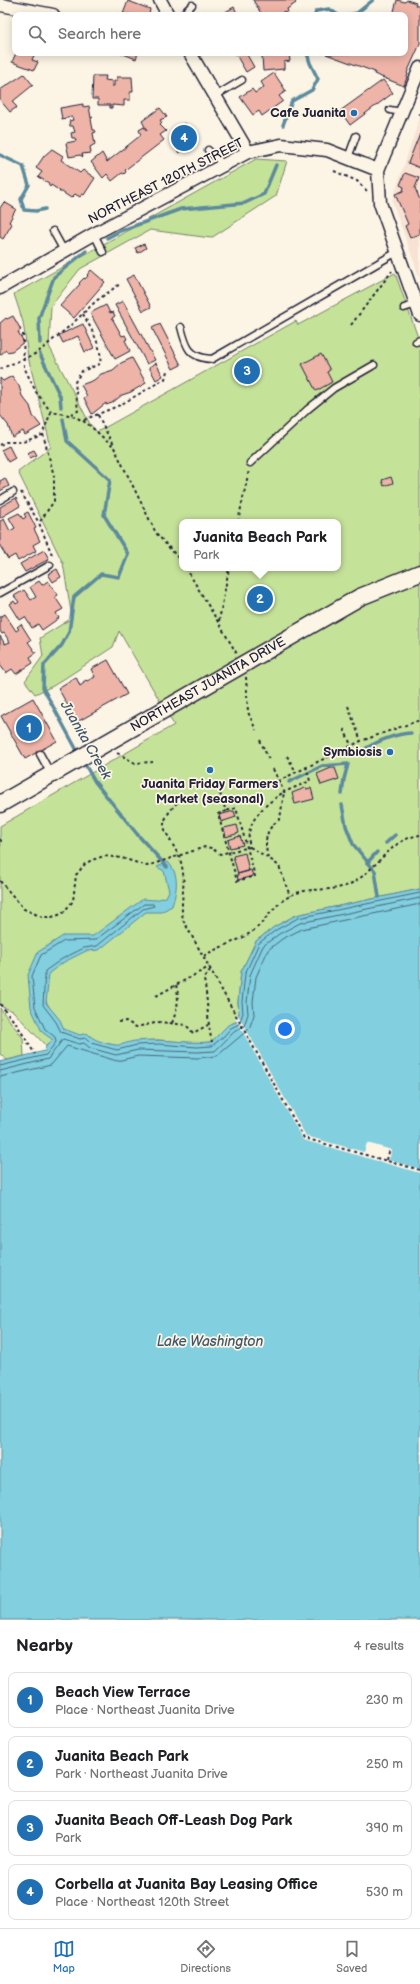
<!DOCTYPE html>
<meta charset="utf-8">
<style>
body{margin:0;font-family:"Balsamiq Sans",sans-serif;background:#f6f6f6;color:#202124}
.you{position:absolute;left:285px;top:1029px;width:14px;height:14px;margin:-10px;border:3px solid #fff;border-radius:50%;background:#1a73e8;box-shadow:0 0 0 6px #1a73e833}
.badge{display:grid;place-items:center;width:26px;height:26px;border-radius:50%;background:#1f6fb2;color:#fff;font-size:13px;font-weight:700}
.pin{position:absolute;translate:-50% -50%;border:2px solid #fff;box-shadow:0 1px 4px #0006}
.popup{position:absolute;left:179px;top:519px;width:162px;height:52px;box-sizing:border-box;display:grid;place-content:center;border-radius:8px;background:#fff;filter:drop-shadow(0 1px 3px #0005);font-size:13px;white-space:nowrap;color:#757577}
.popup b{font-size:15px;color:#202124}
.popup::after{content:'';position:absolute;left:50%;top:100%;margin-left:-8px;border:8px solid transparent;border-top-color:#fff}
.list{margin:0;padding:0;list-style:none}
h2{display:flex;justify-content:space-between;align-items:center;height:52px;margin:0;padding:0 16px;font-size:17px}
h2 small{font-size:13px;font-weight:400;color:#757577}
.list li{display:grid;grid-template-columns:26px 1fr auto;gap:12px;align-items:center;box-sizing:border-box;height:56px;margin:0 8px 8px;padding:0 8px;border:1px solid #e0e0e0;border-radius:8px}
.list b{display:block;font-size:15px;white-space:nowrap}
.list p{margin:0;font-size:13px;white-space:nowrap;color:#757577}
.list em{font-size:13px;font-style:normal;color:#757577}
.icon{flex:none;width:22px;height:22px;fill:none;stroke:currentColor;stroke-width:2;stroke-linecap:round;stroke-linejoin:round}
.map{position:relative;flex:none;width:420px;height:1620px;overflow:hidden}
.search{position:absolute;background:#fff;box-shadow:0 2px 10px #0003;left:12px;right:12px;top:12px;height:44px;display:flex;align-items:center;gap:10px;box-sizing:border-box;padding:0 14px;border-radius:8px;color:#757577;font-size:15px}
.sheet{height:308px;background:#fff}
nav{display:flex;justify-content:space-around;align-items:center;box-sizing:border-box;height:56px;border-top:1px solid #e0e0e0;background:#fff;font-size:11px;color:#757577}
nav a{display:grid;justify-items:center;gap:2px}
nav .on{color:#1f6fb2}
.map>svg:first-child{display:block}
.built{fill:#f8e2d3}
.green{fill:#c5e299;stroke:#74826a;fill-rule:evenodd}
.water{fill:#81cfdf;stroke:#5b8a9d}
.pier{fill:#fcf5e5}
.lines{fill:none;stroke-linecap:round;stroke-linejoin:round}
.shore{stroke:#48677d;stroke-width:1}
.stream{stroke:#5b8a9d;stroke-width:3.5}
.building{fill:#eeb4a8;stroke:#22223b}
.lane-casing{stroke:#22223b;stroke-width:9}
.street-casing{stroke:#22223b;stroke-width:15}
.secondary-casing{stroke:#22223b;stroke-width:19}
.path{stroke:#22223b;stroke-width:2;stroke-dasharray:3 3;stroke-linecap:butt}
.lane{stroke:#fcf5e5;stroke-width:6}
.street{stroke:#fcf5e5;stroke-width:12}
.secondary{stroke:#fcf5e5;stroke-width:16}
.poi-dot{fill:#1f6fb2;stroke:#fcf5e5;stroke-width:1.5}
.labels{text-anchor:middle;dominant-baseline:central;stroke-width:3.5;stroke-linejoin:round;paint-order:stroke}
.poi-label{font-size:13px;font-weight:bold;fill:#22223b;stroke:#fcf5e5;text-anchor:end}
.street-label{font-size:13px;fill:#22223b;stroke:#fcf5e5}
.water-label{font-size:14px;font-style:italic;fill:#3e566c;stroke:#fcf5e5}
</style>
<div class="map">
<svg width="420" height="1620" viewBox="0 0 420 1620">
<rect width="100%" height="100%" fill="#fcf5e5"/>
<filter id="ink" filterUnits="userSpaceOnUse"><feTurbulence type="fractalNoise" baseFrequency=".025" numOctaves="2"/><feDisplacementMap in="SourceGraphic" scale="8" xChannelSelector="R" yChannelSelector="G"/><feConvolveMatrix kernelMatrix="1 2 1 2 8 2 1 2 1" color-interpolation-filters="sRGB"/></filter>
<g filter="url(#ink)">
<!-- built -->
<path class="built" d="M420,117V279L392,201Z"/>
<!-- green -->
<path class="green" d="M256,159L287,161L276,196L211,238L150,230L80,269L51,306L49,346L90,424L97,432L296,321L298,325L395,273L420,343V889L296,915L274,927L256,941L241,972L238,1002L239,1013L236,1022L228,1025L212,1042L197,1043L159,1040L137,1041L118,1046L63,1033L30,971L53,1040L46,1046L13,1011L0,1006V826L174,725L119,631L113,647L53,686L35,694L25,681L43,656L40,638L72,618L63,563L18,472L51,447L28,357L23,322L14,294ZM182,522H338V568H182Z
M0,1008L23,1038L24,1056L7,1060L0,1054Z"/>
<!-- water -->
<path class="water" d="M168,862C180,875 177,890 172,906L161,912H146L99,950L86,951L64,962L49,973L46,1003L60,1020L64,1029L80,1035L87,1033C94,1041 105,1043 115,1045C121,1046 130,1041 136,1041C161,1038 186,1044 211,1042L228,1025L236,1022L239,1013L238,1002L241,972L256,941L274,927L296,915L420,889V1620H0V1062L45,1051L46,1046L53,1040L42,1032L31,1008L28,975L38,952L63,936H93L143,899L155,900L166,897L169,891L164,871L157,867Z"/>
<!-- pier -->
<path class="pier" d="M237,1013L306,1136L364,1152L367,1143L392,1150L389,1160L420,1169V1173L303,1140L235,1018Z"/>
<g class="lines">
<!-- shore -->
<path class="shore" d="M0,1066L46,1055L56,1042L55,1037L45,1029L35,1007L32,976L41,955L64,941L95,940L144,904H153L154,906L143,909L97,946L84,948L62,959L45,971L43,1005L56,1022L61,1032L80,1039L86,1038L91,1043L117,1050L137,1045L159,1044L197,1047L212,1046L224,1036L231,1028L239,1024L243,1013L242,1002L245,974L259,943L276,930L298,918L420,893
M0,1071L48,1059L63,1039L79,1044L84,1043L90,1048L116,1055L138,1050L197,1052L215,1051L234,1032L244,1026L248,1014L247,1002L250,975L263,946L279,934L300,923L420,898
M0,1077L51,1065L67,1046L117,1061L138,1056L198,1058L217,1056L249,1029L254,1015L253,1002L256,977L268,950L282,939L302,929L420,904"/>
<!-- stream -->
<path class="stream" d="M315,15L316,11L329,9L338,15
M348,15L357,13L373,0
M283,125L292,101L312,90L318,79L310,63L307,53
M0,155L23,166L29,185L21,199L24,210L36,211L45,209
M107,238L120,231L181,209L245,203L264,194L276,165
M40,343L39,318L54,277L86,251
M40,354L60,396L61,407
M63,419L67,441L110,480L104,515L128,554L119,577L101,574L74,597L69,632L62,645L44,665L43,688L79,754
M363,750C378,741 393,734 411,733
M83,761L95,782L137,834L167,867
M289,782L322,766L348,764L344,779L342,794
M342,805L346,826L353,844L375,871L379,897
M386,843L395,835
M367,863L377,852"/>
</g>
<!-- building -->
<path class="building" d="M253,0H294L296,3L287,9L288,12L286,14L284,11L279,15H262Z
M397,0L405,2L407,0L416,3L415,5L420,7V44L407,73L408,74L404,86L374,74L375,72L326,54L405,53V15H393Z
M128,1L150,9L149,15L123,14Z
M234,7L238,15H220Z
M16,53H35L32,60L38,62L34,70L12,62Z
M121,53H138L136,59Z
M235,53H246L254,67L246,72Z
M266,53H289L290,61L284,62V69L263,71L262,56H266Z
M274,73L286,91L279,96L283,101L262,116L259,111L253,115L240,97L252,89L255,93L264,87L261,82Z
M24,74L33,85L12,102L17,107L10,112L0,100V90Z
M93,76H106L105,80L112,81V86H114V81H117V77H132L133,92H130V100H124V106L112,105V108H110V105H98V99H92Z
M383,80L393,93L350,125L340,111Z
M83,104V107L89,106L91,118L93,117L91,119L93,130H95L96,132L93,133L95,144L90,147L91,153L82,154L83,157L80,155L69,157L66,143L76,141L75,138H72L71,133L75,132L73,126H70L69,121L73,120L72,117L62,119L60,108Z
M160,108L167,117L160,120L162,123L160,125L166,131L160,135L164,140L125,170L126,172L124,174L122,173L112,181L107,174L103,178L91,162L102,153L107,162L141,135L139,130L144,127L147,131L142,121Z
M185,123L197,140L179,153L170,139L173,137L171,134Z
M420,133V168L408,163Z
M52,149L63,156L61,160L80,173L83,170L95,178L84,195L82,194L80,197L75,194L71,198L62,192H59L60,191L51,185L50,187L48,185L49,183L38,177L42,172L36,168L44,156Z
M405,173L419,178L415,188L420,200V234L410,238L405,226L408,224L395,194L403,191L404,187L400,185Z
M4,202L16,209L9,222L12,224L3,239L0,237V208Z
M144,244L146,248L138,253L135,248Z
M91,270L105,282L74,318L60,306L80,284L79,283L84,278L85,279L88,276L87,275Z
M134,275L151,307L143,311L126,279Z
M123,301L155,360L147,364L115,305Z
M106,305L110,313L113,312L115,316L112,318L122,336L125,335L127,339L125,340L130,351L115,359L90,313Z
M13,316L21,330L18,332L24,342L12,351L7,352L6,350L0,355V323L6,318L7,319Z
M83,324L94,348L85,352L78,336L63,343L59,335Z
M160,324L181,365L173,369L152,328Z
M321,354L330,370L327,372L332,382L316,391L302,364Z
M132,358L146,383L131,392L122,395L112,403L106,405V403L92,414L84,398L87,396L81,385L94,380L101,374L113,370L121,363Z
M156,363L163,376L156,380L149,367Z
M12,376L19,386L22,396L30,406L33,416L41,426L25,435L23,431L12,437L8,425L0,415V378L3,381Z
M9,446L15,458L8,462L1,450Z
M34,450L37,455L30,458L27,453Z
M391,477L393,483L384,486L382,480Z
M5,478L9,486L0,491V481Z
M16,498L20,506L0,518V507Z
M28,512L36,528L34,529L40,541L33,545L36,551L18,561L15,555L8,559L0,546V521L4,519L10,531L15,528L9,518L19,513L23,519L26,517L24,514Z
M44,550L49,559L25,572L20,564Z
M57,569L61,577L53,582L48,574Z
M39,581L42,585L48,581L58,595L55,597L63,609L56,613L59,618L42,630L38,624L32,628L25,617L20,620L10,604L14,601L16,604L19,602L14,596L24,590L31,600L36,597L30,587Z
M5,614L16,631L19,629L17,627L21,624L31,640L28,642L36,653L30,657L33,663L16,674L12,669L6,673L0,665V636L5,644L10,642L4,633L2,634L0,631V617Z
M108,660L127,694L77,722L58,688L76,677L80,686L84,683L83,682L86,680L87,681L95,677L91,669Z
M33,698L57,741L25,759L1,716Z
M331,768H335L339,779L321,785L317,774Z
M305,788L306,789L311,788L314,799L295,804L292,793Z
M234,811L236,817L221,822L219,815Z
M237,825L239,833L226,837L224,828Z
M240,836L243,845L230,848L228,840Z
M245,853L249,871L238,874L233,856Z
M251,870L253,876L238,880L237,874Z"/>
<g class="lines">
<defs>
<path id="lane" d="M182,15L192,5
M215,96L242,80
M390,110L402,112
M208,150L224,165
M348,158L356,136
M53,231L64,251
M94,234L103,252
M404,308L416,304
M181,327C186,347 189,358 212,359L397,252
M416,342L420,340
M250,463L308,409L334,388L374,365
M0,500L13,492
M0,593L50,565
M40,754L51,774"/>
<path id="street" d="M160,0L168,15
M1,5L53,15
M190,53L248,152
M420,68L378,170L380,203L420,315
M0,288L94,234L248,152L281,145L327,150L378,170"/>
<g id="secondary">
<path id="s1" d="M0,804L360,597L420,573"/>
</g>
</defs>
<!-- lane casing -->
<use href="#lane" class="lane-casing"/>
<!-- street casing -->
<use href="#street" class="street-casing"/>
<!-- secondary casing -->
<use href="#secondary" class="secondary-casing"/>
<!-- path -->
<path class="path" d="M419,114H420
M334,171L357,181L369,193
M351,325L392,271
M23,334L24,367L36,392L51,412
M0,369L37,353L71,325L96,301L120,284
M71,414L78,411L75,382L82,371L100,364C103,347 91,329 83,314
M98,415L156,533L182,562
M84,420L120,405L165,379L167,371
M43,434L54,476V501L39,523L53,557
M0,445L6,442H23L42,435L51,412C85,416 89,425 113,447
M21,492L39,523
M238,522L249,470
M186,568L237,654
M219,621L229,568
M246,677L248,712L256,730
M348,706L361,741
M344,729L351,745
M260,740L269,760
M117,753L135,763L153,762
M287,756L296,772
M273,769L284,792L310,781L306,766
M278,781L361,741L420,720
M218,788L226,811L218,814L237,881L255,876L236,808L226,811
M181,798C175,805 165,815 164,824C163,831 177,850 180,859C188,884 179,899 183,920L304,1138L420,1170
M0,839L1,841L0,846
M250,847L270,859L279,866L290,896
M268,858C264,841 265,829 280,819L284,792
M0,881L24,909L42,917H52L62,914L73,901L76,875L85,864L92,860L104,856L122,858L147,866L205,847L211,848L220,854L250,847C243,823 265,804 284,792
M204,956C219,946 238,942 253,931C266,921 274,904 290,896C309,885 332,894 352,883C377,870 390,839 420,835
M210,970L204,979C208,1000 207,1022 212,1042
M156,996L209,967
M0,1004L17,1025L35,1054
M118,1022L126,1021L136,1027L160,1022L186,1025L193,1033L208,1025
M172,1023C177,1010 180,999 176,985
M387,1160L389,1152H391"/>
<!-- lane -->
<use href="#lane" class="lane"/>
<!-- street -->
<use href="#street" class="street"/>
<!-- secondary -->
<use href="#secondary" class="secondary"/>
</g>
</g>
<!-- markers -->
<g class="poi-dot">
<circle cx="354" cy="113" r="4"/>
<circle cx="390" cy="752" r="4"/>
<circle cx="210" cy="770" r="4"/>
</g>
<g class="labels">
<!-- poi labels -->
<g class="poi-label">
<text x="346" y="113">Cafe Juanita</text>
<text x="382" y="752">Symbiosis</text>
<text x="210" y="784" text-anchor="middle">Juanita Friday Farmers<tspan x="210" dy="15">Market (seasonal)</tspan></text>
</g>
<!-- street labels -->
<g class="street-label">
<text transform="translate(166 181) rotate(-27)">NORTHEAST 120TH STREET</text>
<text stroke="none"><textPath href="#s1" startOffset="240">NORTHEAST JUANITA DRIVE</textPath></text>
</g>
<!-- water labels -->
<g class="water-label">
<text transform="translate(86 740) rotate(60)">Juanita Creek</text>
<text x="210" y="1341">Lake Washington</text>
</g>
</g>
</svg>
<div class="you"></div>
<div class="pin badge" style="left:29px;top:728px">1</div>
<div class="pin badge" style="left:260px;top:599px">2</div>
<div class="popup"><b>Juanita Beach Park</b>Park</div>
<div class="pin badge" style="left:247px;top:371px">3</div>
<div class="pin badge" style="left:184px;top:138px">4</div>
<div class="search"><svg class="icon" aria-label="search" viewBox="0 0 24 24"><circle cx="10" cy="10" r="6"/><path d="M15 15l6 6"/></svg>Search here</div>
</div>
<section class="sheet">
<h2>Nearby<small>4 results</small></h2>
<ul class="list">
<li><span class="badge">1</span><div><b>Beach View Terrace</b><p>Place · Northeast Juanita Drive</p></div><em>230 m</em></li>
<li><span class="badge">2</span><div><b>Juanita Beach Park</b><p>Park · Northeast Juanita Drive</p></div><em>250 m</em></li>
<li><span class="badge">3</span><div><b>Juanita Beach Off-Leash Dog Park</b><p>Park</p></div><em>390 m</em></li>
<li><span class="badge">4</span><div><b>Corbella at Juanita Bay Leasing Office</b><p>Place · Northeast 120th Street</p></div><em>530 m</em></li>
</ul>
</section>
<nav>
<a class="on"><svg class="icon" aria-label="map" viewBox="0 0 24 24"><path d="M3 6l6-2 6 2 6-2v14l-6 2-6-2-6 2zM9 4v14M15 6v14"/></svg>Map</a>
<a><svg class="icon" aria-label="directions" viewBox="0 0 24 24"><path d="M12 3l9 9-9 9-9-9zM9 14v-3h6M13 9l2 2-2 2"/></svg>Directions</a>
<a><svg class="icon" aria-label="saved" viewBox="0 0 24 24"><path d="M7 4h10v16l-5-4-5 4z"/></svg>Saved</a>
</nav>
